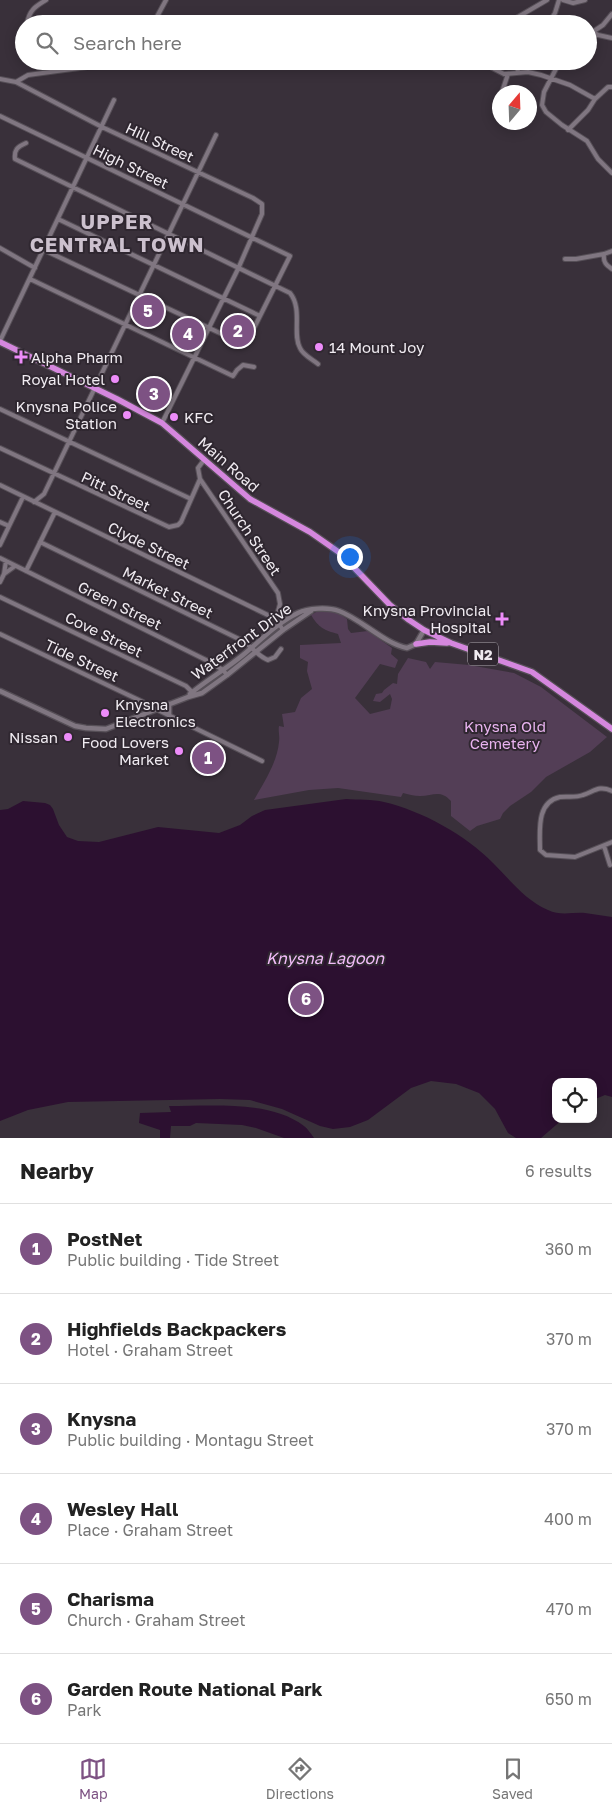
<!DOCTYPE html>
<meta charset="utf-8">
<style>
body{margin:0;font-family:"Golos Text",sans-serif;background:#f2f2f2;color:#222}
.controls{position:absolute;right:15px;bottom:15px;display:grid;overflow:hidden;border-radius:10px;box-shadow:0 2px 12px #0003}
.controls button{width:45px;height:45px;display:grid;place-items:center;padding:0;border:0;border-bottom:1px solid #e0e0e0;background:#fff;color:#222;font:25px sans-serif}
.compass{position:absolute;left:492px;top:85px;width:45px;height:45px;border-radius:50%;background:#fff;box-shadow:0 2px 12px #0003;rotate:19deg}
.you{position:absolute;left:349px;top:556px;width:18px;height:18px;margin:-12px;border:4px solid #fff;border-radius:50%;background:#1a73e8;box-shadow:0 0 0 8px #1a73e833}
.badge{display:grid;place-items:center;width:32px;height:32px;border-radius:50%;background:#7d5283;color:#fff;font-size:16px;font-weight:700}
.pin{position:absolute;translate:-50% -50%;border:2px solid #fff;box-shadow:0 1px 5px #0006}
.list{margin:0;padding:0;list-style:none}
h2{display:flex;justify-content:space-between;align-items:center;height:65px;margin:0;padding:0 20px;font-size:21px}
h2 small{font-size:16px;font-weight:400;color:#767676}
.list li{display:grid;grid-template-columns:32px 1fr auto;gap:15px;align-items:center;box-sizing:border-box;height:90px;padding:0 20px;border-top:1px solid #e0e0e0}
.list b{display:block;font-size:19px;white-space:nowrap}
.list p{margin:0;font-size:16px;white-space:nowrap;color:#767676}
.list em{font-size:16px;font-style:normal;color:#767676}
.icon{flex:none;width:28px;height:28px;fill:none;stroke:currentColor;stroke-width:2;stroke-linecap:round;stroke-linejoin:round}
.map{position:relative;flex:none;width:612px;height:1138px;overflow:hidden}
.search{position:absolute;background:#fff;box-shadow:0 2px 12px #0003;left:15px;right:15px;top:15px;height:55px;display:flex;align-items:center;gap:12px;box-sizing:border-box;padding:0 18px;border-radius:28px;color:#767676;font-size:19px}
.sheet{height:605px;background:#fff}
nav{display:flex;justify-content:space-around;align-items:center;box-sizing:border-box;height:70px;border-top:1px solid #e0e0e0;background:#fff;font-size:14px;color:#767676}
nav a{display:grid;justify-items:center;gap:2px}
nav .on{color:#7d5283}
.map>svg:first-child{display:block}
.green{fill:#533e56}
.water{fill:#2c1030}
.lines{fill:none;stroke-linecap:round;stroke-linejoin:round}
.minor-casing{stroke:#564f57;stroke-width:6}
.tertiary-casing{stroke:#564f57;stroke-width:7}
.trunk-casing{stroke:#564f57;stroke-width:8}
.minor{stroke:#807681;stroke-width:4}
.tertiary{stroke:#807681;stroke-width:4.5}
.trunk{stroke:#d587de;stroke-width:5.5}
.poi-dot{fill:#ed8cf9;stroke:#2f2730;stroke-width:2}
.labels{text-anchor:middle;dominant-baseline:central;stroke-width:4;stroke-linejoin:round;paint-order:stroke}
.shield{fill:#2f2730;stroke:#b6b0b7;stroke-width:1}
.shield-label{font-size:14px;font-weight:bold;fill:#f0ebf1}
.street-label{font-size:15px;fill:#f0ebf1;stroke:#2f2730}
.poi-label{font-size:15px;fill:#f0ebf1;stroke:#2f2730;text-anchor:end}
.park-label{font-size:15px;fill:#e8b3ef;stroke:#2f2730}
.water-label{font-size:16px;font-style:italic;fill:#f2bdf9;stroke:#2f2730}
.district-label{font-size:20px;font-weight:bold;letter-spacing:1px;fill:#ccc1ce;stroke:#2f2730}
</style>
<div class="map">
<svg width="612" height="1138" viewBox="0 0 612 1138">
<rect width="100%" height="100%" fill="#39303a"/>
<!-- green -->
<path class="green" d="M318,611H336L347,619L348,629L351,633L368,631L392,648L391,654L398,660L395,668L380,664L355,698L370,714L390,709L392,699L390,694L380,702L373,701L376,694L382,693L384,690L393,683L397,684L398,674L408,658L426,662L430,669L435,662L469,665L514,673L541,687L607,737L590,752L546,777L531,792L510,806L503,813L500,819L477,826L470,831L451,816V801C440,789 433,796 420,796C414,796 408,794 403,793L401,797L338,788L309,790L254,800C264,782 277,763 279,742C280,736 278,731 279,726L284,727L282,714L295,712L301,698L312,689L307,671L308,662L300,658V645L341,643L338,634C324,630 319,628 311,615Z"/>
<!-- water -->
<path class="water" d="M346,799C358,800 372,799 384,802C422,811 466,835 493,863C510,880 525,900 548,910C560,916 573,912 585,913C594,914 603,916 612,917V1097L605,1095L593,1100V1082H556V1119H563L541,1138H516L508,1133L495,1109L479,1093L456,1084L431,1081L411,1088L368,1120L350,1127L333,1129L320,1126L282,1109L250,1100L220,1099L68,1102L28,1110L0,1121V810L8,809L23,801L45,803L50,805L53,809L59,825L67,837L78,841L99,842L158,827L219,833L240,825L252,816L265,810Z
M169,1106C210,1106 270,1100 304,1126C308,1129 311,1134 314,1138H284L256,1128L242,1125L196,1123L190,1126H171L170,1138H160V1130L139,1123L140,1113L171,1112Z"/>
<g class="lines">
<defs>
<path id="minor" d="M563,0L573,3L585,0
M27,24C29,10 36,6 46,0
M153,24L166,0
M506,24L547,0
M548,24L555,13L559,0
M593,32L598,35L612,38
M588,35L603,25L612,14
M479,61L504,74L528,72L541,75L570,85L595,99
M516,61L518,73
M560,61L544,92L542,105L546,112L562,125L587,141L598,159L612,173
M0,79L16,82L102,127L253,198L262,204V214L238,269L162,423
M16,82L28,75L131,61
M502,92L508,74
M0,116L290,256L247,342L241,343L44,250
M568,130L588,110L595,99L608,87H612
M26,143C17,147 14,150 15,159L290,293C303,309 292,334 300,348C303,355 312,359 318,364
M58,219L260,316
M0,248L35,268
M612,251L604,254C603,262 606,265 612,269
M565,259H576L604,254
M30,279L233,376L237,370L243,365L254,367
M0,341L114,100
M0,409L191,499
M0,448L169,527L178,525L181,522L200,479
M204,460L198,468L200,479L278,593L280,604L276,619
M0,485L276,619L283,630
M34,502L44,494L216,135
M0,522L9,526
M40,542L241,640C251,645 257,656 268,660L275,657L281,649
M0,545L23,497
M0,558L208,661L223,670L227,675
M26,571L55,512
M4,574L15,566
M0,582L4,574L6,561
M0,597L186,686L194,694
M0,634L143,702L150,706L152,710
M156,709L262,761
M612,791C599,785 595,791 583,795C575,798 567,796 560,797C536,802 540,831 540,850L546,855L575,857L612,842
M604,846L610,865"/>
<path id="tertiary" d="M0,691L75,726L86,728L106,729L188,697L202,693L227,675L283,630L311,611
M190,694C207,680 226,669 243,655C260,641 277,623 298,613C308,608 328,607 339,611C361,619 385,644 407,648L416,644L424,630
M169,704V715"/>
<path id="trunk" d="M0,342L117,399L162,423L250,499L310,532L340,553L390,605L409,620L424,630L451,643L532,672L612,729
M416,644L430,642L447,643"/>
</defs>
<!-- minor casing -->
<use href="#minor" class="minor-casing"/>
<!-- tertiary casing -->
<use href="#tertiary" class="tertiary-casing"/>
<!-- trunk casing -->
<use href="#trunk" class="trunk-casing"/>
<!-- minor -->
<use href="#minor" class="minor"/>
<!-- tertiary -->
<use href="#tertiary" class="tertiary"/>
<!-- trunk -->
<use href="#trunk" class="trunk"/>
</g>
<!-- markers -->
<g class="poi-dot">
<circle cx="319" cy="347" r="5"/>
<path d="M18.5 349.5h5v5h5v5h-5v5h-5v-5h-5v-5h5z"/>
<circle cx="115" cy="379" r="5"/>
<circle cx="127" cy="415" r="5"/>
<circle cx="174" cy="417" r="5"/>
<path d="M499.5 611.5h5v5h5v5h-5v5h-5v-5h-5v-5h5z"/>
<circle cx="105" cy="713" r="5"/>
<circle cx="68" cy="737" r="5"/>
<circle cx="179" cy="751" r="5"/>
</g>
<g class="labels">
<!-- shield labels -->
<rect class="shield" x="468" y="642.5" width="30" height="23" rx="4"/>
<g class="shield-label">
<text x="483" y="654">N2</text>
</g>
<!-- street labels -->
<g class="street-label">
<text transform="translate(160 142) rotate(25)">Hill Street</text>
<text transform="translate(131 166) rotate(26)">High Street</text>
<text transform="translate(229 464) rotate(41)">Main Road</text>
<text transform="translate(116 491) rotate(25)">Pitt Street</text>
<text transform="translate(250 532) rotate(56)">Church Street</text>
<text transform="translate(149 545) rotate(26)">Clyde Street</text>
<text transform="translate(168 592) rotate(26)">Market Street</text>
<text transform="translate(120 605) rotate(26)">Green Street</text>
<text transform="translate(104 634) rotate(26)">Cove Street</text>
<text transform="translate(241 641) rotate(-36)">Waterfront Drive</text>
<text transform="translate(82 660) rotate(25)">Tide Street</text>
</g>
<!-- poi labels -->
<g class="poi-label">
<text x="329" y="347" text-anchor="start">14 Mount Joy</text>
<text x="31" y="357" text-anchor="start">Alpha Pharm</text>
<text x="105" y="379">Royal Hotel</text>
<text x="117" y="406">Knysna Police<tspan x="117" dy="17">Station</tspan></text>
<text x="184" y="417" text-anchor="start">KFC</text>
<text x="491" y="610">Knysna Provincial<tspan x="491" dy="17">Hospital</tspan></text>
<text x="115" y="704" text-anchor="start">Knysna<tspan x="115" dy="17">Electronics</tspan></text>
<text x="58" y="737">Nissan</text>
<text x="169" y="742">Food Lovers<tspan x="169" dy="17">Market</tspan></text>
</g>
<!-- park labels -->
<g class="park-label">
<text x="505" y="726">Knysna Old<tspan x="505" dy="17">Cemetery</tspan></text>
</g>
<!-- water labels -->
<g class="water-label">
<text x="325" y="958">Knysna Lagoon</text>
</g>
<!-- district labels -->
<g class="district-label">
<text x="117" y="221">UPPER<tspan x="117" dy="23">CENTRAL TOWN</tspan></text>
</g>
</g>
</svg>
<div class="controls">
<button><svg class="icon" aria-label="locate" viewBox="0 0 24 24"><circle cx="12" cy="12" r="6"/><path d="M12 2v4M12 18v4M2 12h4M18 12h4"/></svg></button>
</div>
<svg class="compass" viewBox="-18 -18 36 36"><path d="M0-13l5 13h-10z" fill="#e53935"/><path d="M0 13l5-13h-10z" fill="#767676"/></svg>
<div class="you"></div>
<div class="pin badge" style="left:208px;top:758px">1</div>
<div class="pin badge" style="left:238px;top:331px">2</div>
<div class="pin badge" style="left:154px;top:394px">3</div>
<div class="pin badge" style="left:188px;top:334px">4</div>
<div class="pin badge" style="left:148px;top:311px">5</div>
<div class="pin badge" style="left:306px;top:999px">6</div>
<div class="search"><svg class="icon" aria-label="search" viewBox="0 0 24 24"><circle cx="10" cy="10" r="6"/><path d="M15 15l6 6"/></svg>Search here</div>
</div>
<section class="sheet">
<h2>Nearby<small>6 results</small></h2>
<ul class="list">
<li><span class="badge">1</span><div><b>PostNet</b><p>Public building · Tide Street</p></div><em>360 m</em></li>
<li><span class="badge">2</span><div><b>Highfields Backpackers</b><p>Hotel · Graham Street</p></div><em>370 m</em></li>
<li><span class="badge">3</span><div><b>Knysna</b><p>Public building · Montagu Street</p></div><em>370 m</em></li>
<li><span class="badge">4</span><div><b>Wesley Hall</b><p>Place · Graham Street</p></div><em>400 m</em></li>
<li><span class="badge">5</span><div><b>Charisma</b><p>Church · Graham Street</p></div><em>470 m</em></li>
<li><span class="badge">6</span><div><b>Garden Route National Park</b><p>Park</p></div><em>650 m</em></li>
</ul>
</section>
<nav>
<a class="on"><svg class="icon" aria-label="map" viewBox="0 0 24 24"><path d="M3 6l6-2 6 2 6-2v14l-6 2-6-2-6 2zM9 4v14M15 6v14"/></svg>Map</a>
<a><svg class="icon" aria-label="directions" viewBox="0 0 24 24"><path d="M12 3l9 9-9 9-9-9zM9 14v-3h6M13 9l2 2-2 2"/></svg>Directions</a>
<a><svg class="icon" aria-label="saved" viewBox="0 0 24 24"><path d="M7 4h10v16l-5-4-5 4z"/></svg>Saved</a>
</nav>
